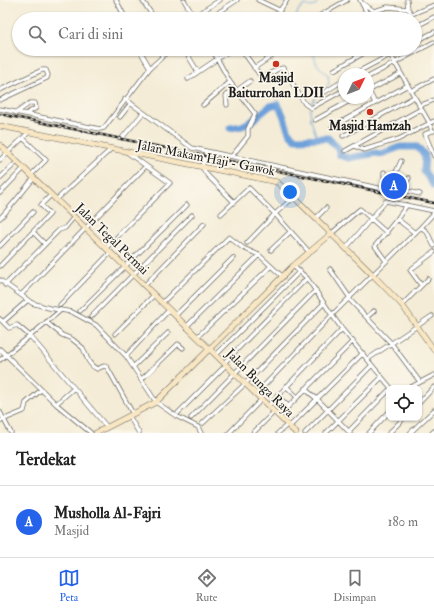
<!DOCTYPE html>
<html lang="id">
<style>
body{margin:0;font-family:"IM FELL Double Pica",serif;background:#f2f2f2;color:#222}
.controls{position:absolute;right:12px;bottom:12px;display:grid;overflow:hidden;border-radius:8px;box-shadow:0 1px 3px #0004}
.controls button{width:36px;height:36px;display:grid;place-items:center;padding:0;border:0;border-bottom:1px solid #e0e0e0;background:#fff;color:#222;font:20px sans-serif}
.compass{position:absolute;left:338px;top:68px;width:36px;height:36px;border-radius:50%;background:#fff;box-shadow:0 1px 3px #0004;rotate:47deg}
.you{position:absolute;left:290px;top:192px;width:14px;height:14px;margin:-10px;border:3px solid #fff;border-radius:50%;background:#1a73e8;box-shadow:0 0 0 6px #1a73e833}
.badge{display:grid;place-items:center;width:26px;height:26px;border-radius:50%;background:#2563eb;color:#fff;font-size:13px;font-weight:700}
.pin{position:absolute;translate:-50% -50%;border:2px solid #fff;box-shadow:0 1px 4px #0006}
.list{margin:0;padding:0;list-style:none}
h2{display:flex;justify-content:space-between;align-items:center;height:52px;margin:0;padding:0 16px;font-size:17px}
h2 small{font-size:13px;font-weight:400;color:#767676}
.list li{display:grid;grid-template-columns:26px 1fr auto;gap:12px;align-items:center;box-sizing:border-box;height:72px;padding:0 16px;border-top:1px solid #e0e0e0}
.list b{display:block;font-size:15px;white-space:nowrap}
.list p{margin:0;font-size:13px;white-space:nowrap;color:#767676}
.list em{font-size:13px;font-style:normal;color:#767676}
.icon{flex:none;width:22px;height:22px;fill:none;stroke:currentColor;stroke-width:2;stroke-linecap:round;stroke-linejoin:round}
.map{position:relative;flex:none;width:434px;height:433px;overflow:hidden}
.search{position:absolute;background:#fff;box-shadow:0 1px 3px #0004;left:12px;right:12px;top:12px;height:44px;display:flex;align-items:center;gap:10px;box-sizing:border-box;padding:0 14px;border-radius:22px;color:#767676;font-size:15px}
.sheet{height:124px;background:#fff}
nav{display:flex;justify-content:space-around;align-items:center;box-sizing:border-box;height:56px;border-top:1px solid #e0e0e0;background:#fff;font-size:11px;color:#767676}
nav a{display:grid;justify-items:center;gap:2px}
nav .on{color:#2563eb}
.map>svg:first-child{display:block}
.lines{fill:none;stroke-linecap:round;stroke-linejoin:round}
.stream{stroke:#6ea1da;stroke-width:1}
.river{stroke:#6ea1da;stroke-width:7}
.street-casing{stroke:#68655d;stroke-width:5}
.secondary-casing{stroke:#68655d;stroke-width:6}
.street{stroke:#fff;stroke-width:3.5}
.secondary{stroke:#f9e7c3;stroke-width:5}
.rail-casing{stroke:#1c1c1c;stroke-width:2.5}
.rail{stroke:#fbf7ec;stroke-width:1;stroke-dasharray:3;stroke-linecap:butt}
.poi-dot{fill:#c8321e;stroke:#fbf7ec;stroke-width:1.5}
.labels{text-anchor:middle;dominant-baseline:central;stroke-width:3.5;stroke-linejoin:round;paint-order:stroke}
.poi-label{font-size:13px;font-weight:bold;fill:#1c1c1c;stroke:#fbf7ec}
.street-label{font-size:13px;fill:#1c1c1c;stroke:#fbf7ec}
</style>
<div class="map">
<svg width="434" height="433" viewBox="0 0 434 433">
<rect width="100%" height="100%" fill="#fbf7ec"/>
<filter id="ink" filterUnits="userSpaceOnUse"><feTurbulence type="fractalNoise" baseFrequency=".025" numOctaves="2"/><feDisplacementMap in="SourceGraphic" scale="8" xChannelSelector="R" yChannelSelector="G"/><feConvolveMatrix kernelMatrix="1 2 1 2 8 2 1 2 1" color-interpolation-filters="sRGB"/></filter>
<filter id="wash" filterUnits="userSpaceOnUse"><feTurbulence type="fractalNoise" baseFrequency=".012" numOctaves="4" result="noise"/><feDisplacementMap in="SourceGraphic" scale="16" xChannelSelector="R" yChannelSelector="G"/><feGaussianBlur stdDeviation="0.9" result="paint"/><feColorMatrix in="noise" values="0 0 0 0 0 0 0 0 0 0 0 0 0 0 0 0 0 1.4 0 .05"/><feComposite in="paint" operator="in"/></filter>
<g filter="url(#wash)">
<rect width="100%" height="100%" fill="#f4ecd6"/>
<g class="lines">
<!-- stream -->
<path class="stream" d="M295,19L299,9L305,5L311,7L315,6L318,0
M310,106L317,95L329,84L328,75C316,65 315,63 313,49
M310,109L311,120L317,138"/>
<!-- river -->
<path class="river" d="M254,119L270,106L277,104C287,115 284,132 296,139L328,138L338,148L340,155L349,158L376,153L381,154L400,147H417L425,155L424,171L434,186
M230,128L242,126L252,121"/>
</g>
</g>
<g filter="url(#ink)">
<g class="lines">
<defs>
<path id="street" d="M116,0L126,19
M142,0L155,19
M184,0L195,19
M258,0L279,10
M360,0L370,19
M407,0L408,9L412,14L434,5
M362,3L374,11L388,7L408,9
M220,11L225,19
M193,17L220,0
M209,19L237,0
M274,19L287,0
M314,19L347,0
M403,19L412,14
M415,27L434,17
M415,42L434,32
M139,49L150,68
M159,49L162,56
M184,49L198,72L232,49
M212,49L230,82L255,114L248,129V136L232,156
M241,49L262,78L278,69L283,68L305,104L311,108L344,90
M353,49L357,56
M387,49L429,122L432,131H434
M254,68L283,49
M334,70L371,49
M354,74L401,49
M368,77L434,42
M188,79L198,72
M0,90L42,70H46L48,75L47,78L0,100
M236,91L250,81
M368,91L400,74
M369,91L375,103
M411,91L434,79
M325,92L344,80
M125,99L192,148L397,192L403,190L420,194
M203,105L230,82
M227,105L226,96L234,88
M419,106L434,100
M0,109L100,129L104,128L150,68L171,49
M16,113L30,103H35L36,108L26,114
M120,117L131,103
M315,120L355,98
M332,127L408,85
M432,131L425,134L434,156
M343,136L414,97
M23,138L46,160L31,175
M122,138L143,113
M354,146L364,150L399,139L434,121
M345,151L421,109
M206,152L202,167L207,175L234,202
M0,160L28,133
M384,172V176L392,181L388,190
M0,178L17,162
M392,181L401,161
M401,190L409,178
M0,193L24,168
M56,200L110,150
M434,213L421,227L427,232L434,246
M221,214L249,188L275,214L294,197
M0,218C13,205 22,192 34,178
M316,218L326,208
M397,219L407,205
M33,232L45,244
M332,233L360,209L387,233
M247,243L275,214L310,253
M0,246L33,212
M347,247L386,201L434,211
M106,248L170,183L128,153
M271,250L290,232
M386,261L375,246L397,219L415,233
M0,266L50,214L41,205L51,195
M293,266L307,278L332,315L421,227
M330,269L350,298
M0,280L32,303L49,308L72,312L96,325L126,356L156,402L176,416L198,427L201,433
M5,285L59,230L65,228L74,217
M421,285L410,270L434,252
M144,286L204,224
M21,295L144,168
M349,299L391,343L420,382
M162,303L229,237L243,248L259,255L283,277
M60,305L111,252
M402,305L428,279
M61,310L30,336L107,427
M80,311L187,205
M175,316L233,258
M91,317L192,215
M367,317L374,311
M0,319L3,322L28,300
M46,322L62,335L72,339L83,348C87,356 87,364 97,369L104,366L107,367L133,414
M186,327L259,255
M115,334L154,295
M197,337L271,266
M0,349L56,404L91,433
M363,353L317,399L328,410L372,365
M216,355L300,271
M126,356L169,310
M368,359L432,316
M0,360L30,336L17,325L9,328L3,322
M224,363L307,278
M134,366L168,333
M141,380L176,346L178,344L183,348
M286,386L297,397
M409,388L434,375
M256,394L332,315L342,329
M277,395L288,406
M419,403L434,387
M56,404L73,389
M268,406L342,329L391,388
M0,412L11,433
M178,413L226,365
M129,416L139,433
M279,416L353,341
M191,418L316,290
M0,421L24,411L26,403L41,390
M202,424L245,384L324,303
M289,427L317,399L305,389
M349,431L389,390
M229,433L261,400
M253,433L274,412
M278,433L287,425
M305,433L328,410L350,433
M326,433L381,378
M369,433L389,412
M389,433L404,418
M410,433L434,410
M432,433L434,431"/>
<path id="secondary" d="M0,126L277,182L294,197L373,275L402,305L434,350
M0,145L296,433
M96,433L156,402L293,266L332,233"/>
</defs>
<!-- street casing -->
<use href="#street" class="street-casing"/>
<!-- secondary casing -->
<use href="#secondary" class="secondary-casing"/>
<!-- street -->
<use href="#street" class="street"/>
<!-- secondary -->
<use href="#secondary" class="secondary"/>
<defs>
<path id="rail" d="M0,114L434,203"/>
</defs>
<!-- rail casing -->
<use href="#rail" class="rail-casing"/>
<!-- rail -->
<use href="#rail" class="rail"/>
</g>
</g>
<!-- markers -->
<g class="poi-dot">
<circle cx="276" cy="64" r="4"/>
<circle cx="370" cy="112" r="4"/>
</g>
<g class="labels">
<!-- poi labels -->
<g class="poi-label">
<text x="276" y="78">Masjid<tspan x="276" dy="15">Baiturrohan LDII</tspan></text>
<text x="370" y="126">Masjid Hamzah</text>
</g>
<!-- street labels -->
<g class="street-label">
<text transform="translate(206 158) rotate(11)">Jalan Makam Haji - Gawok</text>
<text transform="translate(112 239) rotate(44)">Jalan Tegal Permai</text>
<text transform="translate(260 383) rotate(45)">Jalan Bunga Raya</text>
</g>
</g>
</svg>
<div class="controls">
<button><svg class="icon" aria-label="locate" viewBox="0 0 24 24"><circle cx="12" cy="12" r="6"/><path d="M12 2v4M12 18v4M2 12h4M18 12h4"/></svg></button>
</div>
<svg class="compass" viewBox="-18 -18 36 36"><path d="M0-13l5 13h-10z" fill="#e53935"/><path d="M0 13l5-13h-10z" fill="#767676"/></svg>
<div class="you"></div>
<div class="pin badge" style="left:394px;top:186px">A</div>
<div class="search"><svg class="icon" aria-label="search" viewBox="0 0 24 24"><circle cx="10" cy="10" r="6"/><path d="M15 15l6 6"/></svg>Cari di sini</div>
</div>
<section class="sheet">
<h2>Terdekat<small></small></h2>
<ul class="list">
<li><span class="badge">A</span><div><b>Musholla Al-Fajri</b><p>Masjid</p></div><em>180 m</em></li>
</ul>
</section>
<nav>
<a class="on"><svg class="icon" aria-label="map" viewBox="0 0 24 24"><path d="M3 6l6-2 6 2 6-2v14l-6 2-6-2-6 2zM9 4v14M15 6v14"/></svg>Peta</a>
<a><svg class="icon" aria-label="directions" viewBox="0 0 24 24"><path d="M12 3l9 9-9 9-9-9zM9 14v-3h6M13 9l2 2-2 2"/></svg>Rute</a>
<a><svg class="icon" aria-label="saved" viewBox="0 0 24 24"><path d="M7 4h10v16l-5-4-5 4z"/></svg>Disimpan</a>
</nav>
